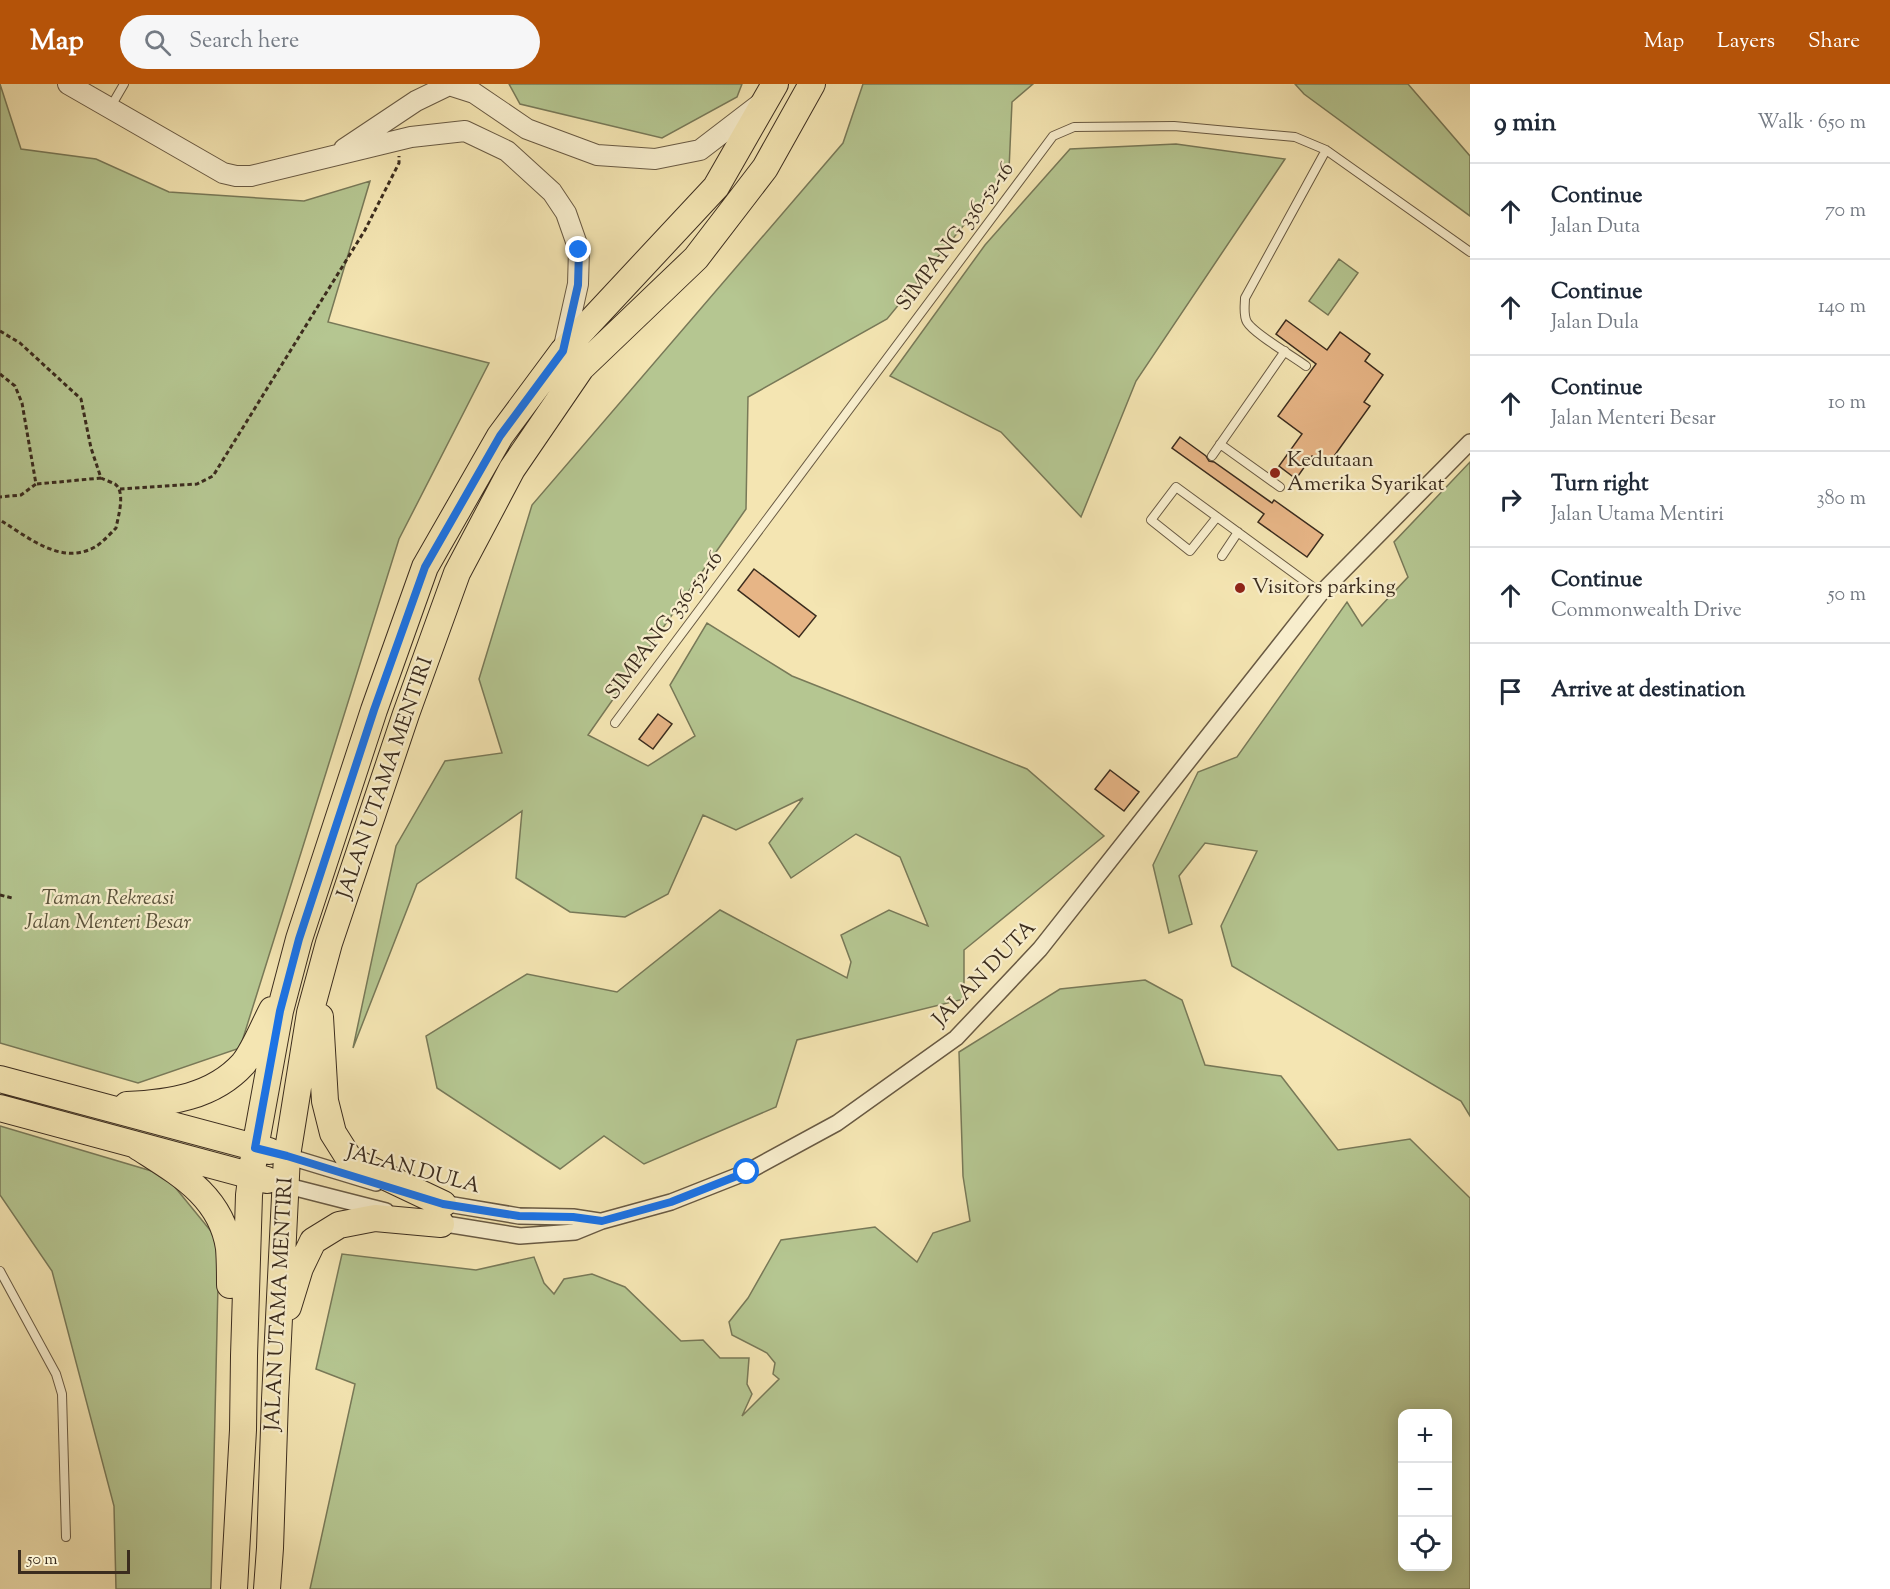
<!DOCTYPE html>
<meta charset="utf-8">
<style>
body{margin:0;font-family:"Sorts Mill Goudy",serif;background:#f6f6f7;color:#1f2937}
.controls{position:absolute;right:18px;bottom:18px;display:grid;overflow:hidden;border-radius:12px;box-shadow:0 3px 15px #0003}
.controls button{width:54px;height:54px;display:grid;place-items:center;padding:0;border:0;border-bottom:2px solid #e0e1e3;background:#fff;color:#1f2937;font:30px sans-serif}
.scale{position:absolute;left:18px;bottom:15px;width:112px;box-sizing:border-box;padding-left:6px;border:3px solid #3b2c1e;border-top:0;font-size:16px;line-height:21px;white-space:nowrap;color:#3b2c1e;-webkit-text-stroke:4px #f8eecd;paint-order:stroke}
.stop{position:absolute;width:18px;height:18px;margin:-14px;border:4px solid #1a73e8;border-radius:50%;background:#fff}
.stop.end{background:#1a73e8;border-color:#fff;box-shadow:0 2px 6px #0008}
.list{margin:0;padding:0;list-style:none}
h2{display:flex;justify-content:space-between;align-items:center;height:78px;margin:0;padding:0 24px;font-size:26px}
h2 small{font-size:20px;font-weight:400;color:#747a83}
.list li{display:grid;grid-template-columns:39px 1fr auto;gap:18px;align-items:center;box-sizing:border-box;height:96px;padding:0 24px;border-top:2px solid #e0e1e3}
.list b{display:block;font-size:22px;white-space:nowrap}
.list p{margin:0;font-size:20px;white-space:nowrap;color:#747a83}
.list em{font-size:20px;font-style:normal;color:#747a83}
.icon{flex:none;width:33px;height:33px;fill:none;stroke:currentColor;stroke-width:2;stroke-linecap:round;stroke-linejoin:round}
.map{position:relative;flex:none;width:1470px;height:1505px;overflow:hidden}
header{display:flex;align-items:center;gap:36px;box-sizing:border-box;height:84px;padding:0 30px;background:#b45309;color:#fff}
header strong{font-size:28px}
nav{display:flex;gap:33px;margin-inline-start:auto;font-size:21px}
.search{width:420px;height:54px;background:#f6f6f7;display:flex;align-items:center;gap:15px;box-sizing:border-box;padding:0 21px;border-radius:33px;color:#747a83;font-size:22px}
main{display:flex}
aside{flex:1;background:#fff}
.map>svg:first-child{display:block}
.green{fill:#b5c691;stroke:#787958;stroke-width:1.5;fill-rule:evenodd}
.building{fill:#e7b586;stroke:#3b2c1e;stroke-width:1.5}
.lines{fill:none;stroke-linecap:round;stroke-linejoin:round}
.service-casing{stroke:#695a43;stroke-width:10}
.minor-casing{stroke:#695a43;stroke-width:18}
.tertiary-casing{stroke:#695a43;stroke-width:22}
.primary-casing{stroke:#3b2c1e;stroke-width:28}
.path{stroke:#3b2c1e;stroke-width:3;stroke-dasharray:4.5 3;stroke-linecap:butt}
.service{stroke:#f8eecd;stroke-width:8}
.minor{stroke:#f8eecd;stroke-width:15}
.tertiary{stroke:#f8eecd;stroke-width:20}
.primary{stroke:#f4e5b2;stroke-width:26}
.route{stroke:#1a73e8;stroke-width:8}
.poi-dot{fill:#8f2418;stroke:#f8eecd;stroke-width:2}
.labels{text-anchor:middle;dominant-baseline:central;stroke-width:4.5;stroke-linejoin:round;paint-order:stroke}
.street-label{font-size:21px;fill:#3b2c1e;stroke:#f8eecd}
.poi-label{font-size:21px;fill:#3b2c1e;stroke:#f8eecd;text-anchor:start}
.park-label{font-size:21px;font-style:italic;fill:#5a523b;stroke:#f8eecd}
</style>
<header>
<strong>Map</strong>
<div class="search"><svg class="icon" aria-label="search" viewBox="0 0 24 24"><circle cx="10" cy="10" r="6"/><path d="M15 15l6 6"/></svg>Search here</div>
<nav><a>Map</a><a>Layers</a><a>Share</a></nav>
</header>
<main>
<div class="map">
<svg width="1470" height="1505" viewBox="0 0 1470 1505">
<rect width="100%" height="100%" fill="#f4e5b2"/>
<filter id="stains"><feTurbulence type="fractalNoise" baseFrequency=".00333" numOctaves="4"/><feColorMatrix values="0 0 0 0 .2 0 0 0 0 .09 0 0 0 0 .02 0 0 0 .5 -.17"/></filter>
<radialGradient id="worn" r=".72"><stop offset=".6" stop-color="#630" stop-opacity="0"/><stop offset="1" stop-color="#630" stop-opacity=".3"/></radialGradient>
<!-- green -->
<path class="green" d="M0,0L21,65L96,75L169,108L304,117L370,97L328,238L489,279L399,455L240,964L138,999L0,959Z
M509,0H742L737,13L662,54L520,20Z
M863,0H1033L1012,18L1009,86L887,235L748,313L746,425L588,651L648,682L695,652L670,601L707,539L792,592L1027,685L1104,752L964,866V915L797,956L776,1023L644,1080L604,1052L560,1085L437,1004L426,952L527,890L617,908L720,826L847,894L851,878L841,851L889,826L928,842L900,773L856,750L791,794L769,759L803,714L736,746L703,731L668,810L625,833L570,828L516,794L522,727L417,800L353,964L396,762L445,677L502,669L479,595L532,421L843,59Z
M1295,0H1408L1470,72V132L1304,10Z
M1176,60L1285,75L1136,297L1081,433L1001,348L890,292L985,161L1070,65Z
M1339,175L1358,189L1328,231L1309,217Z
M1470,378V1032L1461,1017L1232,882L1221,842L1257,767L1205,759L1179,792L1192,840L1169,849L1153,781L1198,688L1237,673L1347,518L1362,542L1408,493L1394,458Z
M1145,896L1182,916L1205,981L1281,992L1338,1066L1410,1055L1470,1114V1505H310L355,1300L316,1285L342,1170L476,1186L534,1173L544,1199L554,1210L564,1195L592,1190L625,1203L681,1257L703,1256L720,1274H749L747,1300L752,1310L742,1332L779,1295L773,1290L775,1279L767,1269L732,1251L729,1238L748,1214L781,1156L875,1143L917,1178L933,1149L970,1137L963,1092L959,968L1060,905ZM1402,1330H1448V1482H1402Z
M0,1042L165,1091L219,1157L211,1505H116L114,1422L52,1187L0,1111Z"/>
<!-- building -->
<path class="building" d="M1286,236L1327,266L1340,248L1370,270L1365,277L1383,291L1364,318L1370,322L1327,382L1312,372L1296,395L1279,382L1302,350L1278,332L1316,280L1276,250Z
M1180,353L1206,372L1209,377L1214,378L1272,419L1274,416L1323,451L1307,473L1258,438L1264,430L1172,364Z
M754,485L816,532L799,553L738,506Z
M658,630L672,640L653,665L639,655Z
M1110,686L1139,708L1124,727L1095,705Z"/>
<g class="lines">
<defs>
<path id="service" d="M110,24L124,0
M1306,282C1293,272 1254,250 1247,238C1243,231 1245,221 1245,214L1326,66
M1220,360L1280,403
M1212,372L1285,267
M1217,433L1190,467L1151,436L1176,403L1321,509
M1222,472L1238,448
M615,639L1053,52L1074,43L1174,42L1295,53L1326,66L1470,168
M0,1187L56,1290L62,1310L66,1453"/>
<path id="minor" d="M287,1072L376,1099
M284,1101L386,1127
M436,1118L519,1132L573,1133L599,1137
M433,1138L520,1152L575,1148L602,1137L671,1118L747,1088L837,1039L956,954L1040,865L1321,509L1470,358"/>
<path id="tertiary" d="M68,0L223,89L236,92H251L411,53L465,47L507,67L552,108L566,129L579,166L578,200L563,267
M344,65L416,17L449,1L474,9L527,45L597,71L655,75L700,66L760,20"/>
<path id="primary" d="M320,933L325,1017L333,1049L350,1076L443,1120
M0,995L269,1067
M127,1021C169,1019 213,1013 243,980C254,967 264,941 272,926
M0,1024L267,1096
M137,1062C177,1088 221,1111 229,1164C230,1176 230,1189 230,1201
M288,1223L300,1184L313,1157L339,1141L375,1134L441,1140
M234,1505L243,1346L244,1272L249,1111L255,1064L280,927L299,855L374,626L425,483L500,352L563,267L716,103L775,0
M267,1505L270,1464L275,1315L287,1072L310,929L329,859L406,630L457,489L512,385L581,284L696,174L765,84L812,0"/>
</defs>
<!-- service casing -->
<use href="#service" class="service-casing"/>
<!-- minor casing -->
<use href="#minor" class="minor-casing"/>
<!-- tertiary casing -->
<use href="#tertiary" class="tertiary-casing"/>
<!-- primary casing -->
<use href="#primary" class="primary-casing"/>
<!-- path -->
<path class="path" d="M0,247L20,259L81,315L91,364L101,394C105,396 111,398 115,400C126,408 118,433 116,444C110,450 103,458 95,463C61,482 28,453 0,436
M0,290L15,302L22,319L36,400L21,411L0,413
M37,400L101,394
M120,405L197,400L213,392L365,146L399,79V72
M0,811L12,814"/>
<!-- service -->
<use href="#service" class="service"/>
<!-- minor -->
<use href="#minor" class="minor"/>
<!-- tertiary -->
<use href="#tertiary" class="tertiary"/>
<!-- primary -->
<use href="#primary" class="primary"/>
</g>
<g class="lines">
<!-- route -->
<path class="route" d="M579,166L578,201L563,267L500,352L425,483L374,626L299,855L280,927L255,1064L287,1072L443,1120L519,1132L573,1133L602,1137L671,1118L747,1088"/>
</g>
<!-- markers -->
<g class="poi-dot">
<circle cx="1275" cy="389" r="6"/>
<circle cx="1240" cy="504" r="6"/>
</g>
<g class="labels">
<!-- street labels -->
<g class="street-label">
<text transform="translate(956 153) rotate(-53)">SIMPANG 336-52-16</text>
<text transform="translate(665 542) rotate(-53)">SIMPANG 336-52-16</text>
<text transform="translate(386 694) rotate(-71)">JALAN UTAMA MENTIRI</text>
<text transform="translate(985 890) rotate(-46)">JALAN DUTA</text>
<text transform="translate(413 1086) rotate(15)">JALAN DULA</text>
<text transform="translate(280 1220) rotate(-87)">JALAN UTAMA MENTIRI</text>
</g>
<!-- poi labels -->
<g class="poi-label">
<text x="1287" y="377">Kedutaan<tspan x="1287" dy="24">Amerika Syarikat</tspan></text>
<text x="1252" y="504">Visitors parking</text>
</g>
<!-- park labels -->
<g class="park-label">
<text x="108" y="815">Taman Rekreasi<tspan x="108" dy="24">Jalan Menteri Besar</tspan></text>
</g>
</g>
<rect width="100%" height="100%" filter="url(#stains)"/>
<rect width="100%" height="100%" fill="url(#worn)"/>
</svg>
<div class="controls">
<button>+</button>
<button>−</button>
<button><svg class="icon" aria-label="locate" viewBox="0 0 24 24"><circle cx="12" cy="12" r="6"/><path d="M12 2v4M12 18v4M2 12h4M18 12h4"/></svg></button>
</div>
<div class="scale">50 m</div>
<div class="stop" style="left:747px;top:1088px"></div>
<div class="stop end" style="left:579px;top:166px"></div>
</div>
<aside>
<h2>9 min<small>Walk · 650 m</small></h2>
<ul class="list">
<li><svg class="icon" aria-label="ahead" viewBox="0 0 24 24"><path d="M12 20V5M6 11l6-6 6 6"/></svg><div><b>Continue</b><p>Jalan Duta</p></div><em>70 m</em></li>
<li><svg class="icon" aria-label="ahead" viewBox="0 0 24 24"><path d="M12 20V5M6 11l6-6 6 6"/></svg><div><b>Continue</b><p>Jalan Dula</p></div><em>140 m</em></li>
<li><svg class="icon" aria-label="ahead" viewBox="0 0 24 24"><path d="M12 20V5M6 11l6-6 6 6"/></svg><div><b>Continue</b><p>Jalan Menteri Besar</p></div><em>10 m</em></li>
<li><svg class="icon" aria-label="right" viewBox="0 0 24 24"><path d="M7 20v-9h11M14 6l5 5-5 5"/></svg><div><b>Turn right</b><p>Jalan Utama Mentiri</p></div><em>380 m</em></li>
<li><svg class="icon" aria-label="ahead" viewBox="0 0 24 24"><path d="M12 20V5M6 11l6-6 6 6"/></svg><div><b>Continue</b><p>Commonwealth Drive</p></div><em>50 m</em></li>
<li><svg class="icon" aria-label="arrive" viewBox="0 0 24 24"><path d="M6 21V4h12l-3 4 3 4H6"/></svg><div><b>Arrive at destination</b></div></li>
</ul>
</aside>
</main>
